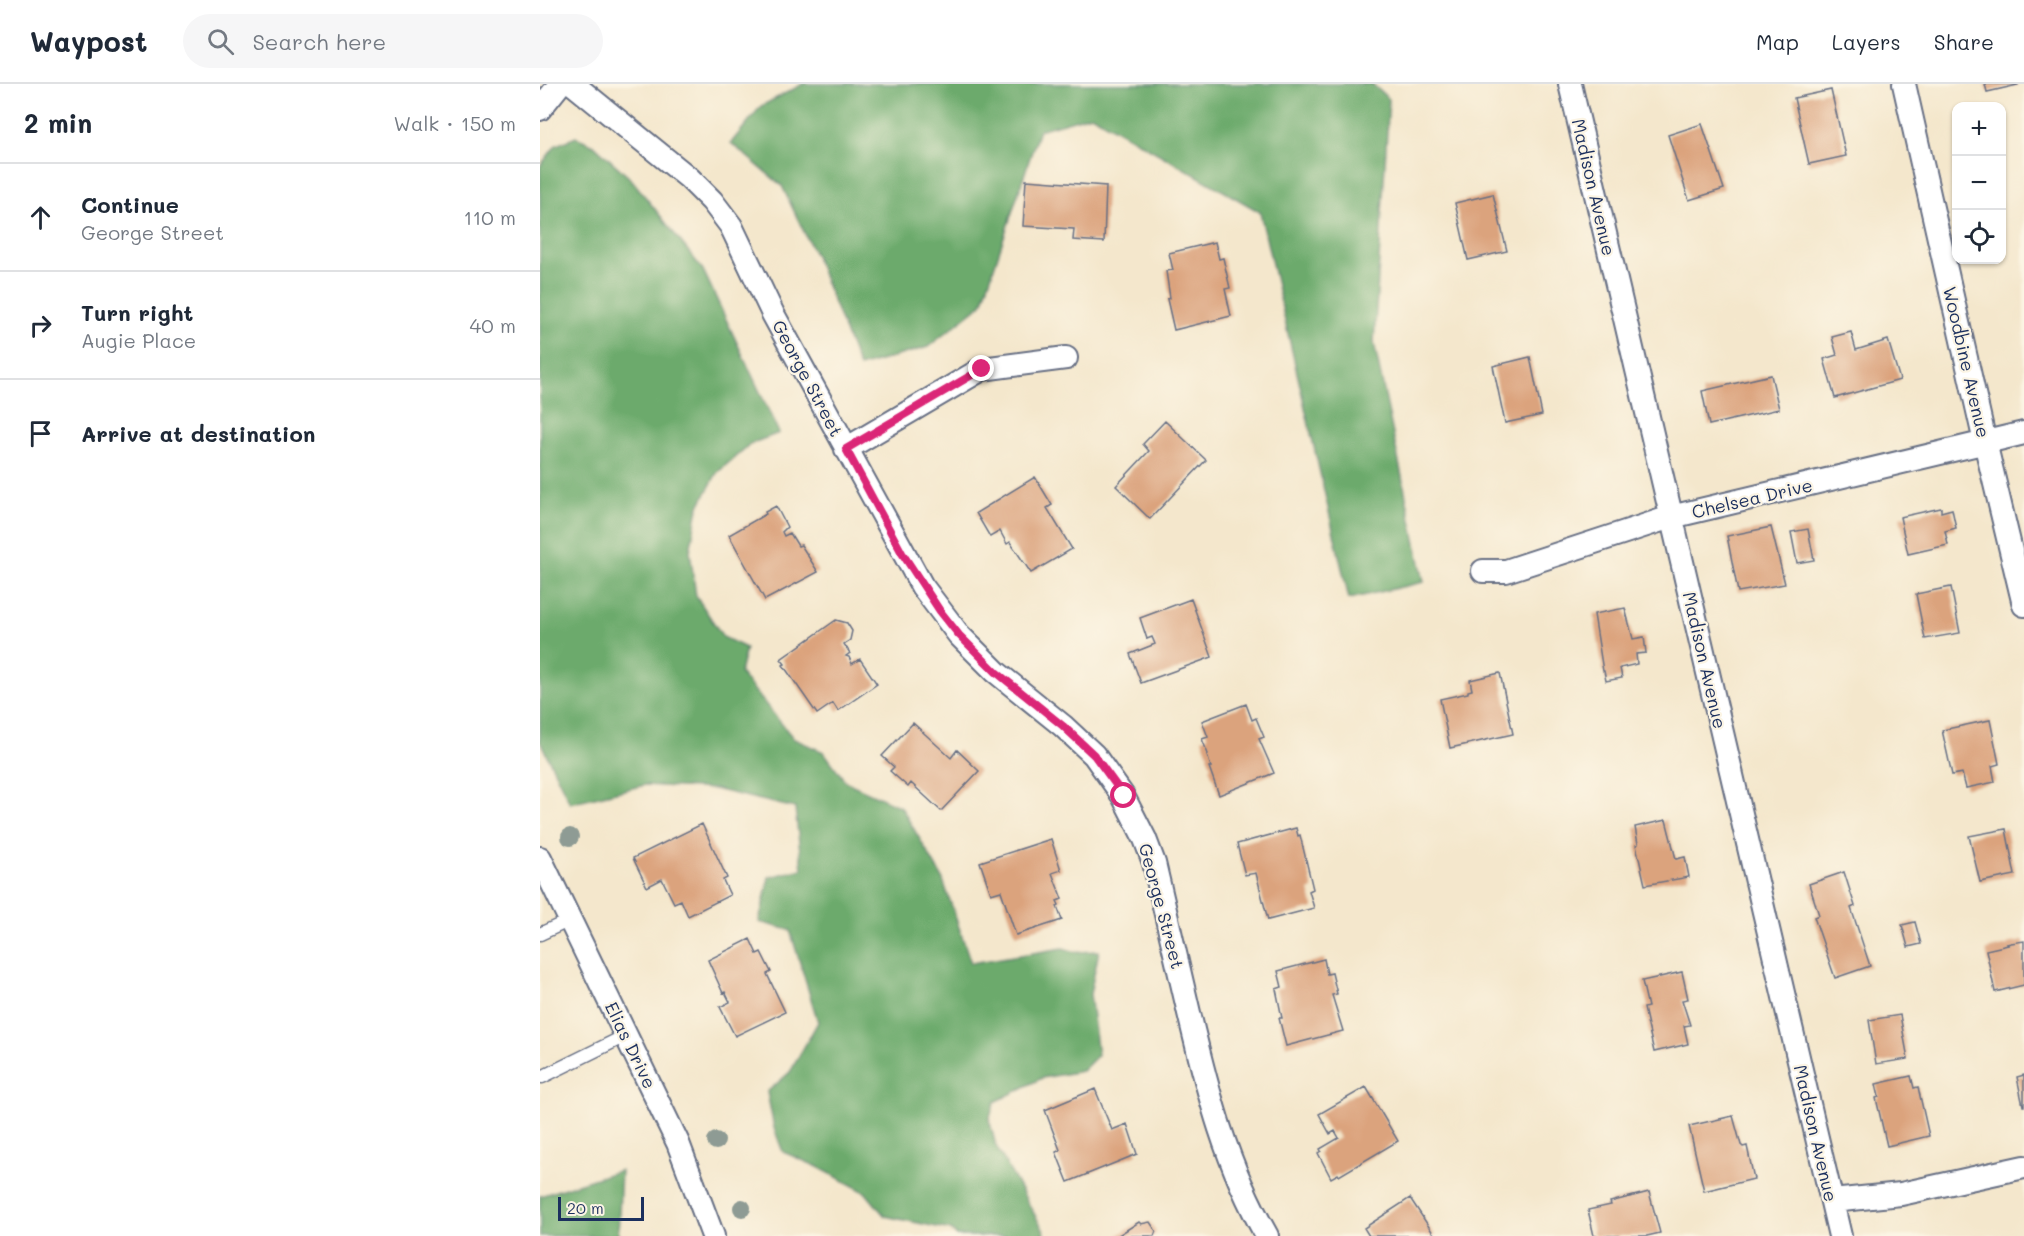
<!DOCTYPE html>
<meta charset="utf-8">
<style>
body{margin:0;font-family:Mali,sans-serif;background:#f6f6f7;color:#1f2937}
.controls{position:absolute;right:18px;top:18px;display:grid;overflow:hidden;border-radius:12px;box-shadow:0 2px 4px #0004}
.controls button{width:54px;height:54px;display:grid;place-items:center;padding:0;border:0;border-bottom:2px solid #e0e1e3;background:#fff;color:#1f2937;font:30px sans-serif}
.scale{position:absolute;left:18px;bottom:15px;width:86px;box-sizing:border-box;padding-left:6px;border:3px solid #1b2f5e;border-top:0;font-size:16px;line-height:21px;white-space:nowrap;color:#1b2f5e;-webkit-text-stroke:4px #fcf5e5;paint-order:stroke}
.stop{position:absolute;width:18px;height:18px;margin:-14px;border:4px solid #db2777;border-radius:50%;background:#fff}
.stop.end{background:#db2777;border-color:#fff;box-shadow:0 2px 6px #0008}
.list{margin:0;padding:0;list-style:none}
h2{display:flex;justify-content:space-between;align-items:center;height:78px;margin:0;padding:0 24px;font-size:26px}
h2 small{font-size:20px;font-weight:400;color:#747a83}
.list li{display:grid;grid-template-columns:39px 1fr auto;gap:18px;align-items:center;box-sizing:border-box;height:108px;padding:0 24px;border-top:2px solid #e0e1e3}
.list b{display:block;font-size:22px;white-space:nowrap}
.list p{margin:0;font-size:20px;white-space:nowrap;color:#747a83}
.list em{font-size:20px;font-style:normal;color:#747a83}
.icon{flex:none;width:33px;height:33px;fill:none;stroke:currentColor;stroke-width:2;stroke-linecap:round;stroke-linejoin:round}
.map{position:relative;flex:none;width:1484px;height:1152px;overflow:hidden}
header{display:flex;align-items:center;gap:36px;box-sizing:border-box;height:84px;padding:0 30px;background:#fff;border-bottom:2px solid #e0e1e3}
header strong{font-size:28px}
nav{display:flex;gap:33px;margin-inline-start:auto;font-size:21px}
.search{width:420px;height:54px;background:#f6f6f7;display:flex;align-items:center;gap:15px;box-sizing:border-box;padding:0 21px;border-radius:33px;color:#747a83;font-size:22px}
main{display:flex}
aside{flex:1;background:#fff}
.map>svg:first-child{display:block}
.forest{fill:#6caa6c;stroke:#446c65;stroke-width:1.5}
.building{fill:#dba37d}
.lines{fill:none;stroke-linecap:round;stroke-linejoin:round}
.lane-casing{stroke:#676f84;stroke-width:15}
.street-casing{stroke:#676f84;stroke-width:26}
.lane{stroke:#fff;stroke-width:12}
.street{stroke:#fff;stroke-width:22}
.tree{fill:#8e9b94}
.route{stroke:#db2777;stroke-width:8}
.labels{text-anchor:middle;dominant-baseline:central;stroke-width:4.5;stroke-linejoin:round;paint-order:stroke}
.street-label{font-size:18px;fill:#1b2f5e;stroke:#fcf5e5}
</style>
<header>
<strong>Waypost</strong>
<div class="search"><svg class="icon" aria-label="search" viewBox="0 0 24 24"><circle cx="10" cy="10" r="6"/><path d="M15 15l6 6"/></svg>Search here</div>
<nav><a>Map</a><a>Layers</a><a>Share</a></nav>
</header>
<main>
<aside>
<h2>2 min<small>Walk · 150 m</small></h2>
<ul class="list">
<li><svg class="icon" aria-label="ahead" viewBox="0 0 24 24"><path d="M12 20V5M6 11l6-6 6 6"/></svg><div><b>Continue</b><p>George Street</p></div><em>110 m</em></li>
<li><svg class="icon" aria-label="right" viewBox="0 0 24 24"><path d="M7 20v-9h11M14 6l5 5-5 5"/></svg><div><b>Turn right</b><p>Augie Place</p></div><em>40 m</em></li>
<li><svg class="icon" aria-label="arrive" viewBox="0 0 24 24"><path d="M6 21V4h12l-3 4 3 4H6"/></svg><div><b>Arrive at destination</b></div></li>
</ul>
</aside>
<div class="map">
<svg width="1484" height="1152" viewBox="0 0 1484 1152">
<rect width="100%" height="100%" fill="#fcf5e5"/>
<filter id="ink" filterUnits="userSpaceOnUse"><feTurbulence type="fractalNoise" baseFrequency=".0167" numOctaves="2"/><feDisplacementMap in="SourceGraphic" scale="12" xChannelSelector="R" yChannelSelector="G"/><feConvolveMatrix kernelMatrix="1 2 1 2 8 2 1 2 1" color-interpolation-filters="sRGB"/></filter>
<filter id="wash" filterUnits="userSpaceOnUse"><feTurbulence type="fractalNoise" baseFrequency=".008" numOctaves="4" result="noise"/><feDisplacementMap in="SourceGraphic" scale="24" xChannelSelector="R" yChannelSelector="G"/><feGaussianBlur stdDeviation="1.35" result="paint"/><feColorMatrix in="noise" values="0 0 0 0 0 0 0 0 0 0 0 0 0 0 0 0 0 1.4 0 .05"/><feComposite in="paint" operator="in"/></filter>
<g filter="url(#wash)">
<rect width="100%" height="100%" fill="#f4e7cc"/>
<!-- forest -->
<path class="forest" d="M263,0H832L849,15L834,259L884,498L809,515L720,128L551,31L499,46L442,220L388,263L319,283L275,171L242,102L191,59L221,22Z
M36,53L54,61L92,96L163,186L239,349L210,360L177,389L158,424L150,467L156,512L183,553L206,564L200,589L254,655L284,668L306,698L361,723L402,793L431,879L523,864L536,868L559,867L550,910L558,971L542,987L502,994L455,1018L449,1035L456,1062L505,1149L503,1152H417L411,1146L345,1132L325,1108L276,1082L243,1068L234,1044L227,1008L250,988L278,938L250,846L219,838L229,793L262,785L255,724L174,705L105,701L30,719L0,657V82L16,61Z
M81,1086L78,1152H0V1112Z"/>
<g id="blocks">
<!-- building -->
<path class="building" d="M1445,0H1478V1L1447,8Z
M1291,6L1306,72L1269,80L1254,14Z
M1162,40L1184,105L1149,116L1128,51Z
M486,96L566,102L564,158L533,156L534,145L483,142Z
M953,110L967,167L928,176L915,119Z
M675,158L679,175L683,174L690,204L685,205L691,232L634,246L627,215L630,214L626,187L633,186L629,169Z
M1311,248L1316,266L1348,256L1360,296L1295,314L1284,275L1297,271L1292,253Z
M990,273L1002,331L965,339L953,282Z
M1231,291L1239,325L1169,341L1162,307Z
M625,337L666,376L610,435L576,402L609,367L603,360Z
M495,393L512,421L507,424L532,465L491,489L470,458L467,460L460,447L450,453L436,429Z
M236,422L247,443L242,448L244,452L250,449L258,462L261,461L278,488L225,516L189,451L226,430L225,428Z
M1401,424V428L1412,425L1416,444L1405,447L1408,461L1368,470L1360,433Z
M1231,443L1245,500L1198,508L1187,452Z
M1268,445L1274,476L1257,479L1251,448Z
M1411,503L1420,549L1385,555L1376,510Z
M651,515L672,573L601,599L590,570L615,560L612,553L607,555L600,534Z
M1085,524L1093,555L1104,553L1106,569L1096,570L1097,580L1080,584L1082,594L1066,597L1064,587H1063L1054,530Z
M296,536L307,539L312,547L310,556L304,560L310,569L306,572L309,573L312,580L320,575L337,600L298,627L293,619L277,630L243,581L245,580L241,575Z
M960,589L973,650L910,664L900,615L928,609V607L932,606L930,596Z
M706,620L712,636L716,634L724,653L719,655L734,689L679,711L669,683H671L667,671L668,670L662,655L668,653L662,637Z
M1450,636L1459,680L1452,682L1455,698L1426,704L1422,689L1412,691L1402,646Z
M373,639L411,674L417,666L439,687L401,727L371,699L368,703L350,687L354,683L342,672Z
M1126,736L1136,775L1145,773L1149,793L1105,801L1096,761L1098,760L1095,743Z
M162,740L187,794L183,796L190,811L148,832L141,816L134,819L122,795L107,803L93,774Z
M756,744L758,752L760,751L773,805L769,807L774,824L728,836L716,789L705,791L697,760Z
M1466,745L1475,791L1440,798L1429,752Z
M511,755L521,786L512,789L522,815L517,817L519,821L517,822L522,836L476,851L461,807L451,810L440,778Z
M1304,788L1315,822L1311,824L1330,882L1295,894L1274,833L1279,831L1269,800Z
M1375,838L1381,860L1368,863L1362,841Z
M210,855L217,870L221,868L231,888L227,890L245,928L195,952L180,923L190,918L185,908L183,909L168,876Z
M1484,857V901L1455,908L1446,866L1468,861L1467,860L1471,859Z
M784,875L787,890L792,889L797,910L792,911L803,947L746,962L739,934H742L736,905L742,903L738,887Z
M1142,888L1148,915L1142,916L1150,941L1144,942L1148,960L1114,968L1104,924L1108,923L1102,897Z
M1360,931L1368,975L1336,980L1329,936Z
M1484,991V1022H1483L1477,993Z
M1371,992L1374,1004L1378,1003L1389,1052L1347,1062L1336,1014L1339,1013L1336,1000Z
M826,1003L858,1057L799,1092L798,1090L791,1094L778,1069L781,1067L780,1065L799,1054L795,1047L790,1050L779,1030Z
M555,1005L572,1046L587,1040L597,1070L528,1098L516,1068L520,1066L505,1026Z
M1193,1032L1201,1061L1203,1063L1207,1062L1214,1095L1164,1107L1149,1042Z
M1109,1108L1120,1149L1107,1152H1054L1048,1126L1071,1121L1070,1118Z
M870,1114L895,1152H829L824,1144Z
M599,1138L601,1140L610,1138L616,1147L614,1152H577Z"/>
</g>
</g>
<g filter="url(#ink)">
<use href="#blocks" fill-opacity="0" stroke="#676f84" stroke-width="1.5"/>
<g class="lines">
<defs>
<path id="lane" d="M0,850L30,836
M2,993L87,951"/>
<path id="street" d="M33,0L149,94L172,117L191,142L233,230L382,502L419,551L456,588L523,642L554,671L583,712L605,755L614,779C626,829 637,879 649,929C668,1009 686,1081 727,1152
M1030,0L1300,1152
M1364,0L1445,358L1484,521
M0,25L20,0
M306,365L442,285L526,274
M943,487H966L1131,433L1484,349
M0,774L138,1059L173,1152
M1292,1117L1361,1110L1484,1083"/>
</defs>
<!-- lane casing -->
<use href="#lane" class="lane-casing"/>
<!-- street casing -->
<use href="#street" class="street-casing"/>
<!-- lane -->
<use href="#lane" class="lane"/>
<!-- street -->
<use href="#street" class="street"/>
</g>
<!-- trees -->
<g class="tree">
<circle cx="30" cy="753" r="9"/>
<circle cx="176" cy="1057" r="9"/>
<circle cx="202" cy="1124" r="9"/>
</g>
</g>
<g class="lines" filter="url(#ink)">
<!-- route -->
<path class="route" d="M442,285L306,365L362,469L400,527L419,551L456,588L523,642L554,671L584,712"/>
</g>
<g class="labels">
<!-- street labels -->
<g class="street-label">
<text transform="translate(1054 103) rotate(77)">Madison Avenue</text>
<text transform="translate(1427 278) rotate(77)">Woodbine Avenue</text>
<text transform="translate(268 294) rotate(62)">George Street</text>
<text transform="translate(1212 414) rotate(-13)">Chelsea Drive</text>
<text transform="translate(1165 576) rotate(77)">Madison Avenue</text>
<text transform="translate(622 822) rotate(75)">George Street</text>
<text transform="translate(91 961) rotate(64)">Elias Drive</text>
<text transform="translate(1276 1049) rotate(77)">Madison Avenue</text>
</g>
</g>
</svg>
<div class="controls">
<button>+</button>
<button>−</button>
<button><svg class="icon" aria-label="locate" viewBox="0 0 24 24"><circle cx="12" cy="12" r="6"/><path d="M12 2v4M12 18v4M2 12h4M18 12h4"/></svg></button>
</div>
<div class="scale">20 m</div>
<div class="stop" style="left:584px;top:712px"></div>
<div class="stop end" style="left:442px;top:285px"></div>
</div>
</main>
